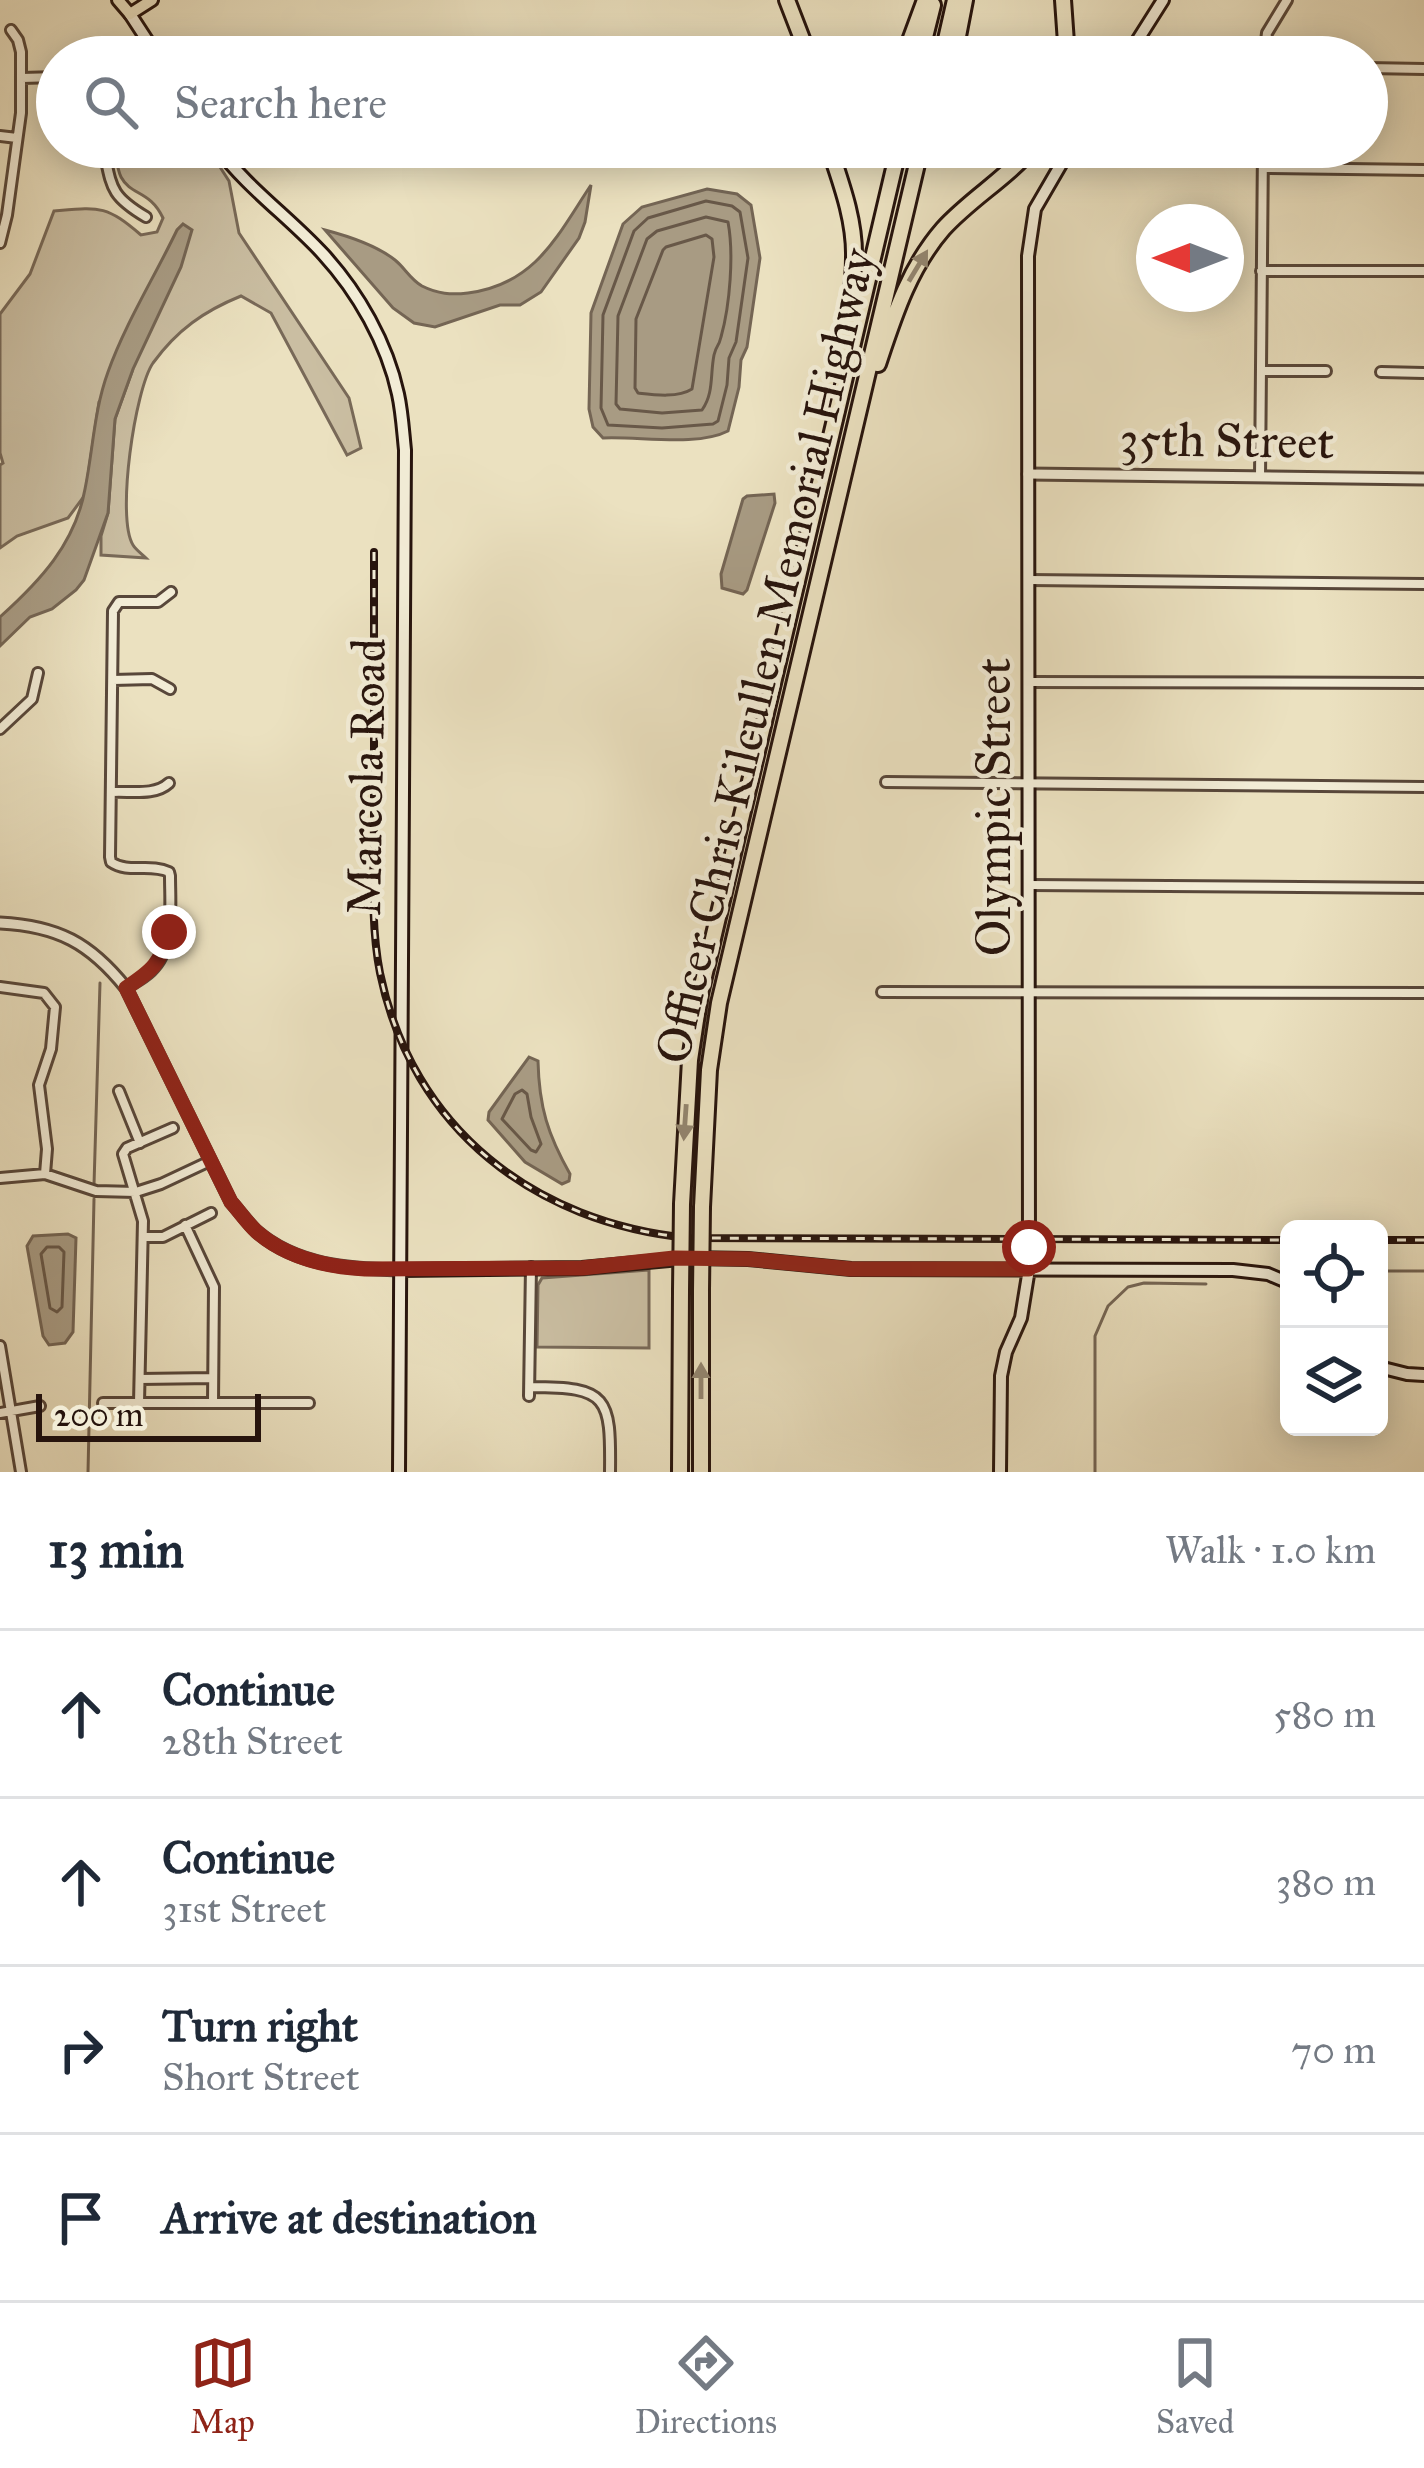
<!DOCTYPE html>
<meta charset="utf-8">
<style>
body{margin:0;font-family:"IM FELL Great Primer",serif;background:#f6f6f7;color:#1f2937}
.controls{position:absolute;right:36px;bottom:36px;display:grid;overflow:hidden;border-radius:18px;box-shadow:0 6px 30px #0003}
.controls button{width:108px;height:108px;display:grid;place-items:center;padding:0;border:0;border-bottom:3px solid #e0e1e3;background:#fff;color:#1f2937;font:60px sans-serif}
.compass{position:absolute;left:1136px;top:204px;width:108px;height:108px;border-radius:50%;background:#fff;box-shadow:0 6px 30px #0003;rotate:270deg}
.scale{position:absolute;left:36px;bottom:30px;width:225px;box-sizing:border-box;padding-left:12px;border:6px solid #27140d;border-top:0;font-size:33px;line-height:42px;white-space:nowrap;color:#27140d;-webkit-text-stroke:9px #f2ecd6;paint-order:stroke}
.stop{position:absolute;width:36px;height:36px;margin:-27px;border:9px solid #8f2418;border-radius:50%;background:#fff}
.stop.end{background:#8f2418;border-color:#fff;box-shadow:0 3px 12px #0008}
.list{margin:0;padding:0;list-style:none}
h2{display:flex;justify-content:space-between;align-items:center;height:156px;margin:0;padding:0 48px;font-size:51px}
h2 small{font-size:39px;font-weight:400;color:#747a83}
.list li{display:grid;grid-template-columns:78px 1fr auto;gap:36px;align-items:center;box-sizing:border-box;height:168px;padding:0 48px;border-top:3px solid #e0e1e3}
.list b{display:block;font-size:45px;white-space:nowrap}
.list p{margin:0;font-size:39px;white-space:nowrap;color:#747a83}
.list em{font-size:39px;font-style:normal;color:#747a83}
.icon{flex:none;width:66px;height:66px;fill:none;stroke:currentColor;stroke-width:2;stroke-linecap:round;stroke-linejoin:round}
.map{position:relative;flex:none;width:1424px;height:1472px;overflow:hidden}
.search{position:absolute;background:#fff;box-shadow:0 6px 30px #0003;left:36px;right:36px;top:36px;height:132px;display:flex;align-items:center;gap:30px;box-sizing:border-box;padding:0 42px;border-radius:66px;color:#747a83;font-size:45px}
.sheet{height:828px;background:#fff}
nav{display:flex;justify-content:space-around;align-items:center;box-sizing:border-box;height:168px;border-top:3px solid #e0e1e3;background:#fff;font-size:33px;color:#747a83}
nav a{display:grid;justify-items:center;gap:6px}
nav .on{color:#8f2418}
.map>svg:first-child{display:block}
.green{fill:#cabea2;stroke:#786958;stroke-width:3}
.water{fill:#a89b83;stroke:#746554;stroke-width:3}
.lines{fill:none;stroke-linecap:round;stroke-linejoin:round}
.shore{stroke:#685848;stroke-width:3}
.stream{stroke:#746554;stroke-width:3}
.minor-casing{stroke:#58473a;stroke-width:14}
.tertiary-casing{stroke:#58473a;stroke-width:15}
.secondary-casing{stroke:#27140d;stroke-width:16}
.primary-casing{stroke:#27140d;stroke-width:16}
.motorway-casing{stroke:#27140d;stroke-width:20}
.minor{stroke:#f2ecd6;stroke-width:8}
.tertiary{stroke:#f2ecd6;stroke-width:9}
.secondary{stroke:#f2ecd6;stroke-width:10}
.primary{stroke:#ebe1c0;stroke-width:10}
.motorway{stroke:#ebe1c0;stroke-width:14}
.rail-casing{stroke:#27140d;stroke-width:8}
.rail{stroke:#f2ecd6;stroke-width:3;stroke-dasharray:9;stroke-linecap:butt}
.motorway-bridge-casing{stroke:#27140d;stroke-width:20;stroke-linecap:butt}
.motorway-bridge{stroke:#ebe1c0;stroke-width:14}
.oneway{fill:#93856f}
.route{stroke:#8f2418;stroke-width:15}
.labels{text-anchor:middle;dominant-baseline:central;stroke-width:9;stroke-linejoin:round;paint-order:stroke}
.street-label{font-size:48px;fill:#27140d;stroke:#f2ecd6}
</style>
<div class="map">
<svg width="1424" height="1472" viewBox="0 0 1424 1472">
<rect width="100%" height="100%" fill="#ebe1c0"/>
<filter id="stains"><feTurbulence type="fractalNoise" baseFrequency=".00167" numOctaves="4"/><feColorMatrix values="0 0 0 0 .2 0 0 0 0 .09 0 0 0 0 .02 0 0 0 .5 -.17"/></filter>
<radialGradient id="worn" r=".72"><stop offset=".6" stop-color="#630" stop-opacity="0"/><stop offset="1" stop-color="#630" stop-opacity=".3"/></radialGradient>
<!-- green -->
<path class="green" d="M114,147H207L229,181L239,233L349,398L361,448L347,455L271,313L241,296C204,311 177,330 153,363C135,389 116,518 133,545C136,550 142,554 146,558L101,555V536L108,513L115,419L133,369L99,402L85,495L68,518L17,536L0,548V465L3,463L0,453V314L30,274L54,211C100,207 106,205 141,235L157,232L163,218C150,190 131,196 121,177C117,169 116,156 114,147Z
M649,1270V1348L537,1347L538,1285L542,1278Z"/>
<!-- water -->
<path class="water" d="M591,185L585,222L579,238L541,292L520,305H500L435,327L414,323L393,308L325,230C348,236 376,245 395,260C405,268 410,279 422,286C438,294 451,295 468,293C536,284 557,236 591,185Z
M707,189L737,194L751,205L760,258L747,347L741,360L739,387L728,431C697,447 638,436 603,438L593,427L589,409L591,313L623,224L642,207Z
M183,224L192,230L181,267L133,369L115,419L108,513L84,580L76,590L52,609L30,617L0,646V617C40,581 75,544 85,489C93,450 94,410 108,372C125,324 155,276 177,230Z
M774,494L775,503L747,590L743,594L722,588L721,574L743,499L747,496Z
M529,1057L538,1061C539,1107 548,1135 570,1174L569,1181L562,1184L525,1162L488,1120L489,1112Z
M68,1234L76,1238L73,1332L65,1343L49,1345L43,1336L27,1246L33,1236Z"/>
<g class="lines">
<!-- shore -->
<path class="shore" d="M706,201L732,206L740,212L748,258L736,342L729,358L727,385L718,421L713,424L662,428L608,425L601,408L603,315L634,231L648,218Z
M706,217L728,222C734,254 730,305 721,337C718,349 717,343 714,355C710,375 714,393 702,410L662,413L620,409L616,404L618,316L647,239L657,231Z
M706,235L712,239L714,257L692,389C678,398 655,395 638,393L635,388L636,319L663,250L666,247Z
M522,1090L527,1094L531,1117L541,1144L536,1152L531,1150L502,1119L515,1094Z
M47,1247H59L64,1252L62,1307L57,1312L50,1308L41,1254Z"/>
<!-- stream -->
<path class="stream" d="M94,1185L100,983
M1379,1271H1424
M88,1472L94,1199
M1095,1472V1336L1108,1306L1128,1287L1144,1283L1206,1284"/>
<defs>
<path id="minor" d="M1264,57L1267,33L1287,0
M1367,68L1424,69
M22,78L57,77
M0,136L17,138
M103,147C112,187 109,195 146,217
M1263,168L1424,170
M0,243L7,215L21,113V52L18,40L11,30
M1261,271H1424
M1261,371H1326
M1381,372L1424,373
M1260,477L1263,147
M1029,580L1424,584
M113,680L152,679L170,689
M1029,682L1424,683
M0,729L32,699L38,673
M886,782L1424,787
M113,792C131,791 155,796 169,783
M1029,885L1424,888
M0,987L44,993L55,1007L51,1049L39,1085L47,1149L45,1174
M126,988C134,983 144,978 151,971C175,949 170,906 170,876L169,872C150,863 128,874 111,862L110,857L113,611L119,602H158L171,592
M882,992L1424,993
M119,1091L140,1143
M0,1178L45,1174L96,1191L136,1192L161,1184L210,1161
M185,1225L214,1287L213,1403
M143,1237H163L211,1213
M0,1346L21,1472
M140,1379L213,1378
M531,1387C608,1387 611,1397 610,1472
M529,1396L531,1267
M103,1403H309
M139,1403L143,1221L123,1154L127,1148L173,1128
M0,1413L40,1406"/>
<path id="tertiary" d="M1028,474L1424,479
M0,923C58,926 90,943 126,988L231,1202C239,1211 247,1222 256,1231C296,1266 349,1269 399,1270"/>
<path id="secondary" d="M130,14L158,57
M1127,57L1163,0
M217,147C247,188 289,217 323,254C358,292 387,343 398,394C402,412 403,431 405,450L399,1472
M399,1270L582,1268L691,1258L748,1259L851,1269L1233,1270L1268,1274L1289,1283
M1379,1367L1407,1374L1424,1375
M1000,1472L1001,1376L1006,1352L1021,1318L1029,1269L1028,256L1035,209L1071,147"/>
<path id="primary" d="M118,0L130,14L152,0"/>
<path id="motorway" d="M787,0L809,57
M1063,0L1067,57
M904,57L925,0
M920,57L933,5
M942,57L955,0
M954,57L965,0
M829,147C841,183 855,220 854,258C854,296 844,334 838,371
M878,364C894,316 909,268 943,229C970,199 1007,178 1033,147
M682,1204L690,1060L700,994L899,147
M702,1207L709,1070L719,1003L921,147
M680,1472L681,1291
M701,1472V1291"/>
</defs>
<!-- minor casing -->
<use href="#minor" class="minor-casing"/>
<!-- tertiary casing -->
<use href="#tertiary" class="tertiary-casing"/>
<!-- secondary casing -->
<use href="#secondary" class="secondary-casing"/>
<!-- primary casing -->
<use href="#primary" class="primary-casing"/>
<!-- motorway casing -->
<use href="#motorway" class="motorway-casing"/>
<!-- minor -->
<use href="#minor" class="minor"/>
<!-- tertiary -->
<use href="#tertiary" class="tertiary"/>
<!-- secondary -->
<use href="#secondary" class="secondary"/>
<!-- primary -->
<use href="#primary" class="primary"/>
<!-- motorway -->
<use href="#motorway" class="motorway"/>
<defs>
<path id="rail" d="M374,552C374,641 374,729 374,817C374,868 370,922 380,973C412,1129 535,1223 689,1238L1289,1240
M1379,1240H1424"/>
</defs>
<!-- rail casing -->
<use href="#rail" class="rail-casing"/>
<!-- rail -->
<use href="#rail" class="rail"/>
<defs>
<path id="motorway-bridge" d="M681,1291L682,1204
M701,1291L702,1207"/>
</defs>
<!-- motorway-bridge casing -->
<use href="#motorway-bridge" class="motorway-bridge-casing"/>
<!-- motorway-bridge -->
<use href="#motorway-bridge" class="motorway-bridge"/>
</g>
<!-- one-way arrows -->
<defs><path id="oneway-solid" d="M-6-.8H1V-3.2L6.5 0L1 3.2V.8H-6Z" transform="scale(3)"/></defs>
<g class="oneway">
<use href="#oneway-solid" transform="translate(918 266) rotate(-59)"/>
<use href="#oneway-solid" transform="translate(685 1122) rotate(94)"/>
<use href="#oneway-solid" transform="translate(701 1381) rotate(-90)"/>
</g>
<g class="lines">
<!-- route -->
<path class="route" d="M169,932C160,964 153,970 126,988L231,1202C240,1212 247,1223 257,1232C287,1258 327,1267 365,1269L582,1268L674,1258L748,1259L851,1269H1029V1247"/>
</g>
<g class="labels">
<!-- street labels -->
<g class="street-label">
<text transform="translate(1227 440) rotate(1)">35th Street</text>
<text transform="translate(765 656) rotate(-77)">Officer Chris Kilcullen Memorial Highway</text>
<text transform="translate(366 777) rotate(-89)">Marcola Road</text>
<text transform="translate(993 807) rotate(-90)">Olympic Street</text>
</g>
</g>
<rect width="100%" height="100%" filter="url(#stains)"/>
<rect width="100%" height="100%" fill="url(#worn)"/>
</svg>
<div class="controls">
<button><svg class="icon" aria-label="locate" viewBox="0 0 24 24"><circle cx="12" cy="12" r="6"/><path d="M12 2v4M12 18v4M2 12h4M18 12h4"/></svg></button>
<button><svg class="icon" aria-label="layers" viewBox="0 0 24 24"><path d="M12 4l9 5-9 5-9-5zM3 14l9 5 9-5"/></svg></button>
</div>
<svg class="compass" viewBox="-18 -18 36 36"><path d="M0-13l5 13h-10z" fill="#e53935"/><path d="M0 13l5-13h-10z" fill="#747a83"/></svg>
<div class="scale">200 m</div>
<div class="stop" style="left:1029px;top:1247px"></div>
<div class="stop end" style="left:169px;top:932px"></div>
<div class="search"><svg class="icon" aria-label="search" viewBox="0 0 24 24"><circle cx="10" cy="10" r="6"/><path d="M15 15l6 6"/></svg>Search here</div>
</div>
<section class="sheet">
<h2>13 min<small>Walk · 1.0 km</small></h2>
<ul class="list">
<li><svg class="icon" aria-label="ahead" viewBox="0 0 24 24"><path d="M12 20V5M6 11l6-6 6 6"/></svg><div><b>Continue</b><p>28th Street</p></div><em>580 m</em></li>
<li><svg class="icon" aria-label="ahead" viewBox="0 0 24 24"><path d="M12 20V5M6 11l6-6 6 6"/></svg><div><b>Continue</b><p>31st Street</p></div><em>380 m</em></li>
<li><svg class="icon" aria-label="right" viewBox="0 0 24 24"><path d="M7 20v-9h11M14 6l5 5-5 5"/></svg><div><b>Turn right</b><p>Short Street</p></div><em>70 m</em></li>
<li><svg class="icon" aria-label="arrive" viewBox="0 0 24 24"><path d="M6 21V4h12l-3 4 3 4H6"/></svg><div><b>Arrive at destination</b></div></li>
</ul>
</section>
<nav>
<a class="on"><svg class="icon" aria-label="map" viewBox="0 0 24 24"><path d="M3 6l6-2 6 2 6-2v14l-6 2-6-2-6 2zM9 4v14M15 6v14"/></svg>Map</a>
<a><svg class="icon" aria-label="directions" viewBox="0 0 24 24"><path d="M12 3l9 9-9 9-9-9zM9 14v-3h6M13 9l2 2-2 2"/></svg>Directions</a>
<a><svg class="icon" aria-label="saved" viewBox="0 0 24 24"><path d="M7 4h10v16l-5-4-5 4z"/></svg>Saved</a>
</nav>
